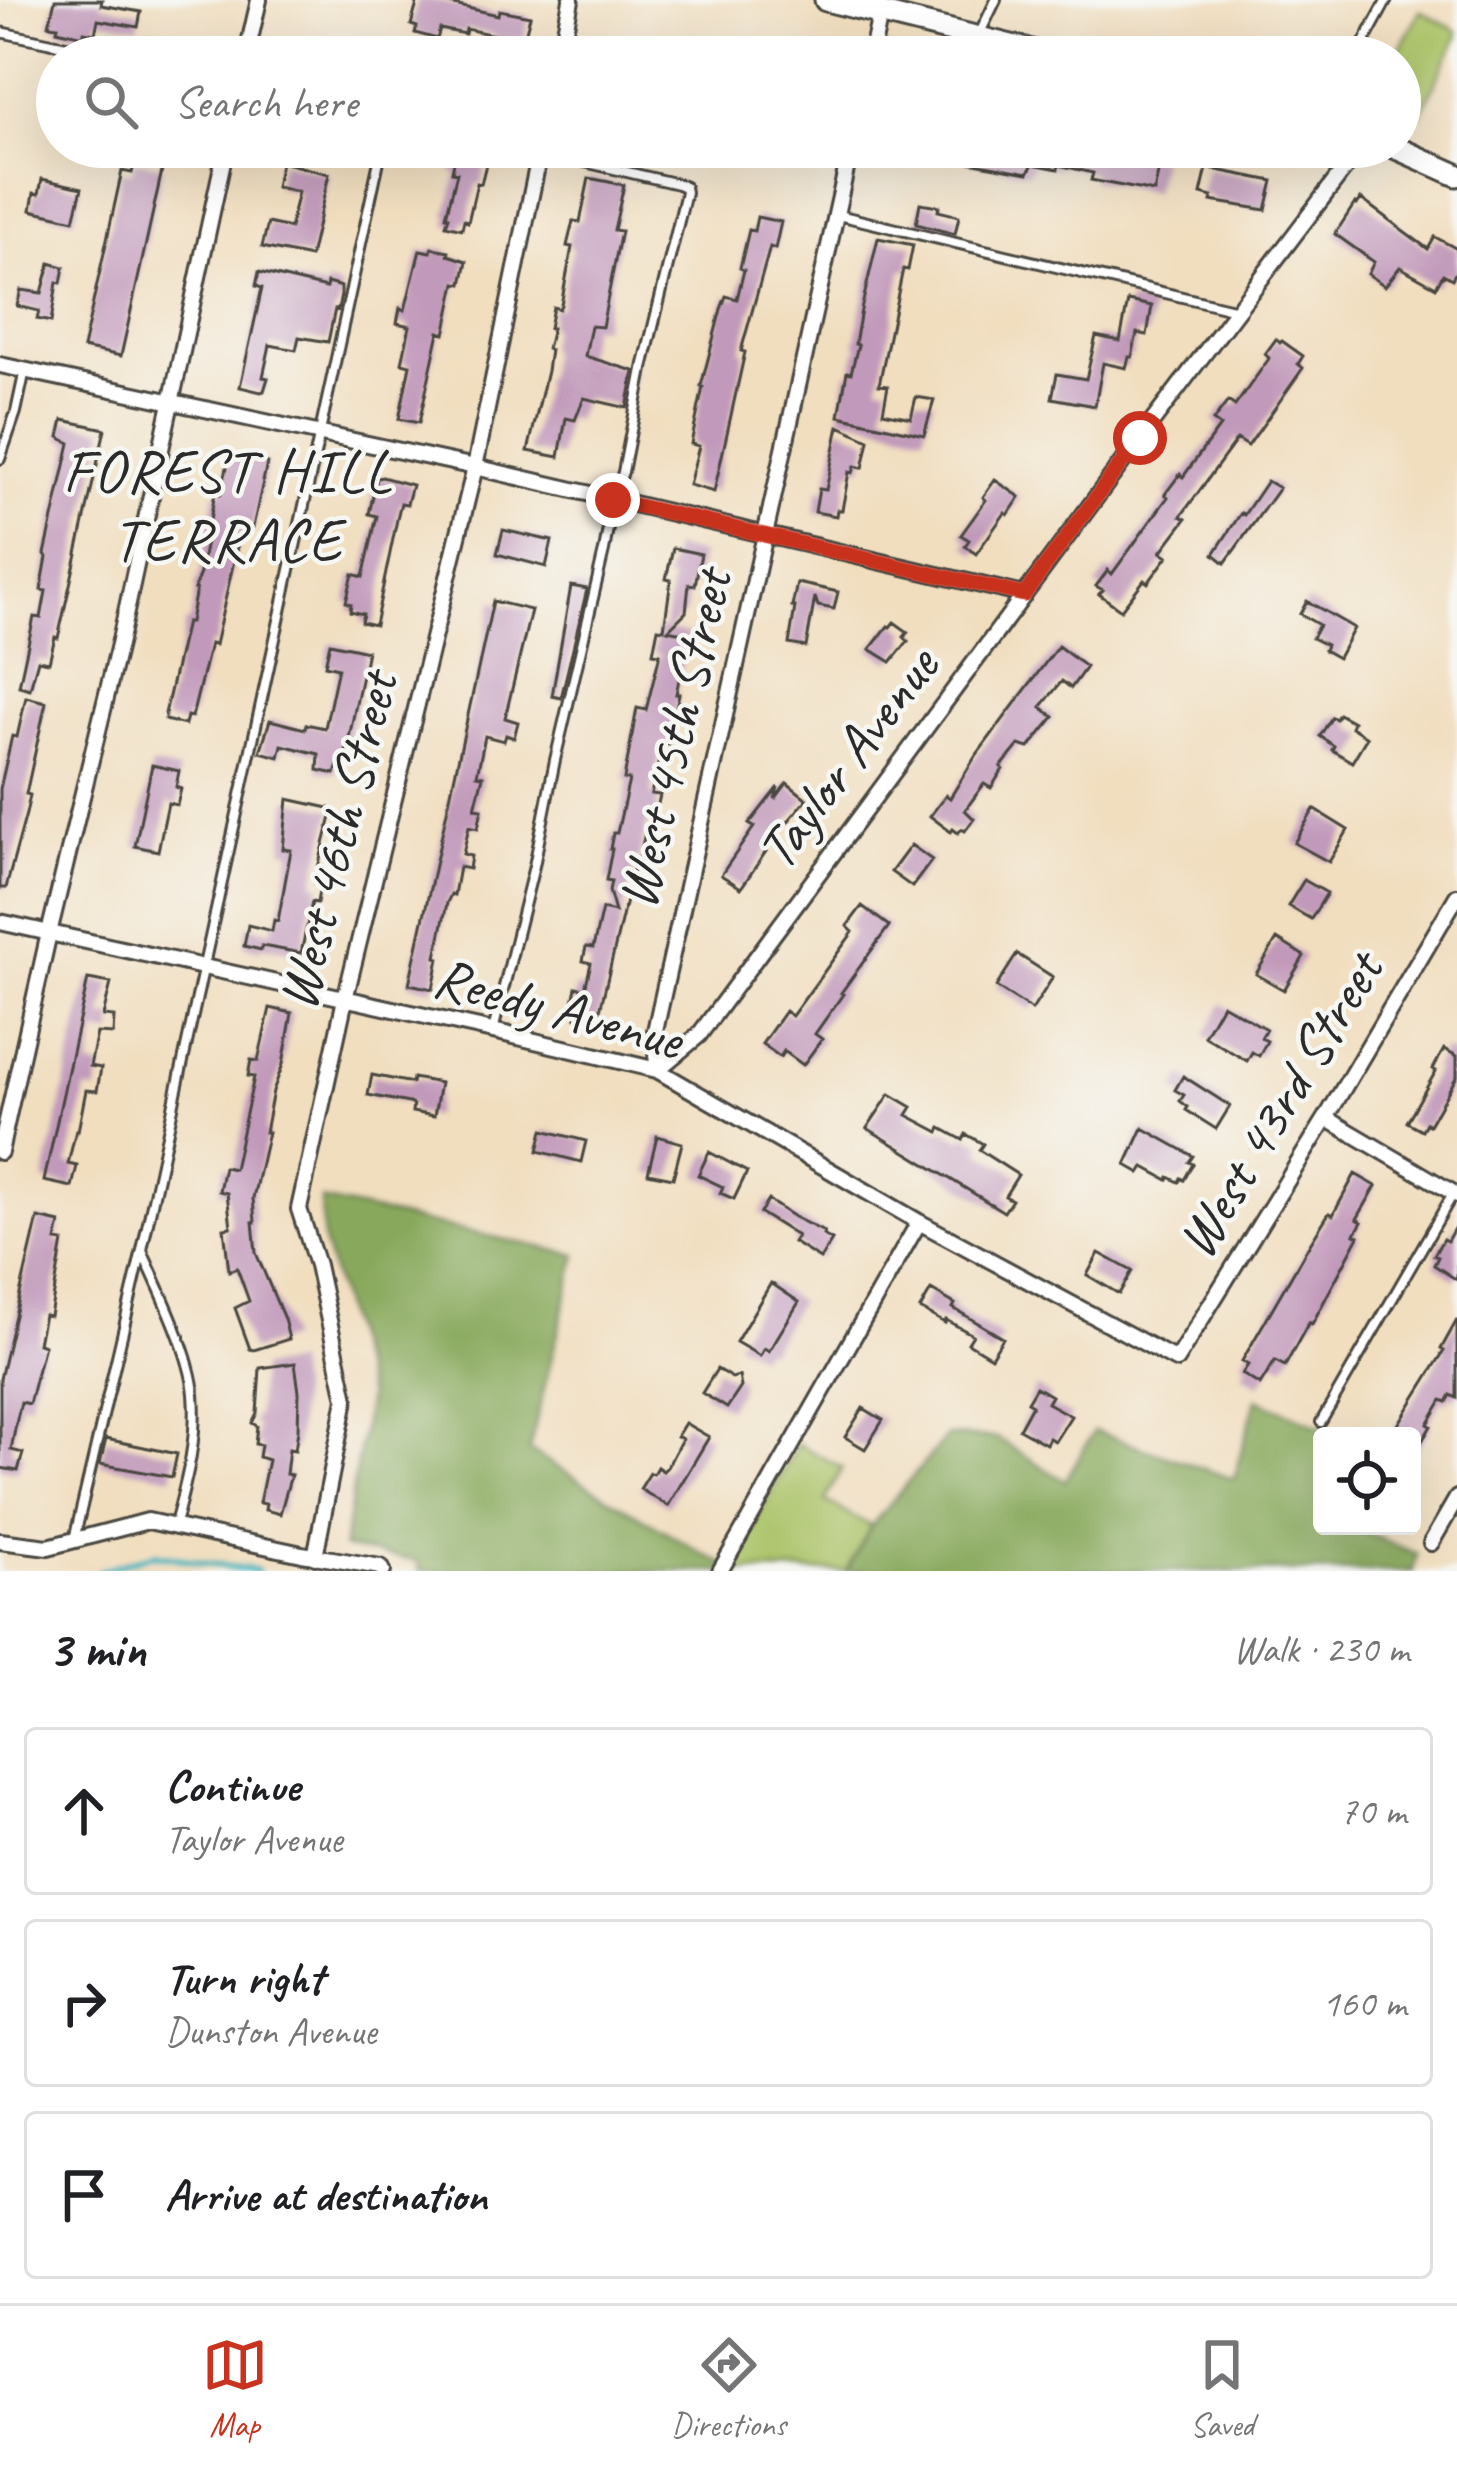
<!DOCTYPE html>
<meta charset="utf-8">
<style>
body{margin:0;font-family:Caveat,sans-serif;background:#f2f2f2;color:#202124}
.controls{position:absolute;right:36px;bottom:36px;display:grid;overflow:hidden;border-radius:12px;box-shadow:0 12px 48px #0002}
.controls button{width:108px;height:108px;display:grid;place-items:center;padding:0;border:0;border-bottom:3px solid #e0e0e0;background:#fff;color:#202124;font:60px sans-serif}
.stop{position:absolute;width:36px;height:36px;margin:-27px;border:9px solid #c8321e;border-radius:50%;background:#fff}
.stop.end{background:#c8321e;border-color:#fff;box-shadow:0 3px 12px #0008}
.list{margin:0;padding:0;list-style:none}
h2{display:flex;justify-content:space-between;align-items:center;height:156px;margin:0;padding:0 48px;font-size:51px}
h2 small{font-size:39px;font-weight:400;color:#757577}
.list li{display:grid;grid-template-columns:78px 1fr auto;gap:36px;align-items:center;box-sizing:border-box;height:168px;margin:0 24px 24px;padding:0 24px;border:3px solid #e0e0e0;border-radius:12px}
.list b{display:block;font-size:45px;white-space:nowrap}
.list p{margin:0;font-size:39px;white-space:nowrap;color:#757577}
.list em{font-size:39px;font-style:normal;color:#757577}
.icon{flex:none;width:66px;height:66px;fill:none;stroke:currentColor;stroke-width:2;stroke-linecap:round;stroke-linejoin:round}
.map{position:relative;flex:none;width:1457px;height:1571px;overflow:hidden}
.search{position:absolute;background:#fff;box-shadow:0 12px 48px #0002;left:36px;right:36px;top:36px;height:132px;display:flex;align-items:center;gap:30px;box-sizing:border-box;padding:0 42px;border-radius:66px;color:#757577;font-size:45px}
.sheet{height:732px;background:#fff}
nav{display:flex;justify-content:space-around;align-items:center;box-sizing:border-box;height:168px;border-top:3px solid #e0e0e0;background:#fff;font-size:33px;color:#757577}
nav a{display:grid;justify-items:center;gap:6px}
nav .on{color:#c8321e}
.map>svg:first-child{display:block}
.green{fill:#abc368;stroke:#6b774a;stroke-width:3}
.forest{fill:#88a95c;stroke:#5a6a44;stroke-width:3}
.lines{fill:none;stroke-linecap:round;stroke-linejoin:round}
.stream{stroke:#47b6c0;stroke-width:6}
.building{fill:#c199ba}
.service-casing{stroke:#494641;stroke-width:14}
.minor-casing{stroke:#494641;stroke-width:20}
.secondary-casing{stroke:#494641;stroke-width:27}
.service{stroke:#fff;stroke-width:8}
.minor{stroke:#fff;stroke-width:14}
.secondary{stroke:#fff;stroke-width:21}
.route{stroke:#c8321e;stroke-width:15}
.labels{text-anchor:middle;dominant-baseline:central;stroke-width:9;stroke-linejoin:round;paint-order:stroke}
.street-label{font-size:57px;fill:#2b2b2b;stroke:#f6f6f2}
.neighbourhood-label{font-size:60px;letter-spacing:3px;fill:#2b2b2b;stroke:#f6f6f2}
</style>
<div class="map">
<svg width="1457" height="1571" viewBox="0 0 1457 1571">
<rect width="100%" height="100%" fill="#f6f6f2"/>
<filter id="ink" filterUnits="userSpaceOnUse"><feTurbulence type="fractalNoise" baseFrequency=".00833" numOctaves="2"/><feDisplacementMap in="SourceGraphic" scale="24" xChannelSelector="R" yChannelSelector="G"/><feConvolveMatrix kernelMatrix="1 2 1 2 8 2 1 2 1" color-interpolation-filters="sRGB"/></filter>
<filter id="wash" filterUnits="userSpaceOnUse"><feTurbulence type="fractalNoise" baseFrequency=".004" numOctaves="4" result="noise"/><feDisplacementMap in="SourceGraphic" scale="48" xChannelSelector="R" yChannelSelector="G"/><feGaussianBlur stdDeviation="2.7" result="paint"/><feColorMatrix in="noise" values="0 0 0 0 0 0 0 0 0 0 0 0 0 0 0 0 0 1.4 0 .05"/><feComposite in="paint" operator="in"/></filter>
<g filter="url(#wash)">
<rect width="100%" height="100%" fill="#f1debf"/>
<!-- green -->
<path class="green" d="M1420,11L1457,31V38L1420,115L1400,105V57H1395Z
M798,1444L842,1468L825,1501L871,1526L847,1571H737L730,1567Z"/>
<!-- forest -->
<path class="forest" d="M321,1200L577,1255L529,1450L700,1552L737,1571H419L418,1561L343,1548L368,1396L323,1241Z
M1256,1399L1343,1436H1322V1526H1349L1417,1554L1413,1571H847L871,1526L947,1436L997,1438L1065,1481L1094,1431L1234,1479Z"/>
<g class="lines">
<!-- stream -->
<path class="stream" d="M99,1571L154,1554L257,1571"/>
</g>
<g id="blocks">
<!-- building -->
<path class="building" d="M55,0H102L101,5L141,12L138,27L98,20L95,34L84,32V36L57,30L58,26L49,25Z
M418,0H432L498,15L499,10L530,16L521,50L507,47L505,53L490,50L494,35L466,29L465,34L440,29L437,39L415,33L417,27L411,25Z
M457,147H484L481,163L486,164L481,184L477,183L468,222L464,220L462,229L446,225L449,217L446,216L457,173L452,172Z
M967,147H1117V150L1161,159L1154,192L1091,180L1093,173L1059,165L1058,169L1033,164L1028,173L964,161Z
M135,161L163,166L121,356L83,348L122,171L132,173Z
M281,162L329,174L310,257L262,247L268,223L290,228L294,209L298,192L276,187Z
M1207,168L1273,181L1266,210L1211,201L1212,197L1201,194Z
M589,178L624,185L614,230L621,231L602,327L591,326L585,356L634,371L627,408L584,398L575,420L566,418L559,457L528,451L547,371L550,350L547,349L552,328H549L553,307L559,309L561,305L572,247L567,246L573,221L580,222Z
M42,179L82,188L74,220L31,210L34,193L39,194Z
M1361,199L1428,249L1435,237L1457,249V270L1452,279L1443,274L1436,287L1400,267L1385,286L1368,274L1374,262L1335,234L1355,203L1357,205Z
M920,203L939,206L938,211L959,216L955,234L916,224Z
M757,217L781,222L775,249L770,247L741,351L745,352L714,492L689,485L699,446L691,444L703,387L701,386L721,309L726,296L737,299L744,270L740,268L749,230L754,231Z
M878,238L913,245L908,270L903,269L879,385L888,386L883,412L911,418L916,397L934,400L924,435L839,416L847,372L851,373L858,345L855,344L861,310Z
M432,248L449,251L448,255L467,261L462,284L456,283L445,334L439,332L419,423L399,419L410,365L402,363L410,326L397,323L400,308L405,310L420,250L431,252Z
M50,263L64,267L61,283L57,282L51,322L37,319L39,311L17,306L21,290L42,293Z
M259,272L326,288L327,283L341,287V295L338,310L335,309L328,342L299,337L296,350L270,345L263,377L268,378L264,391L261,392L240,387L262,288L256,286Z
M1128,301L1152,306L1147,335L1137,333L1132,357H1129L1126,368L1103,363L1095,406L1052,398L1057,374L1086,379L1096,336L1120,341Z
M1276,339L1280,343L1282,341L1303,356L1298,364L1303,368L1248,446L1237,439L1181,516L1186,519L1161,552L1168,556L1148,583L1144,580L1121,610L1099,594L1103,590L1096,586L1108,570L1112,574L1168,497L1165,494L1180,474L1183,477L1220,426L1213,421L1228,401L1235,406L1268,360L1269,358L1265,354Z
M63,420L105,429L58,638L55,637L49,662L38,660L30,689L19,686L34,617L41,618L46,591L41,590L47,557L45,554L70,443L59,437Z
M839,426L869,440L863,468L855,466L853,473L849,472L842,510H837L836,516L815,512L819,489L826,490Z
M230,454L267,463L253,527L242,525L215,645L210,644L192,717L187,716L185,725L165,720V714L186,622H190L196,589H194L200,573L215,493L221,494Z
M382,477L412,485L407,504L401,503L399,510L375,625L361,622L363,614L350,611L351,604L346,602L353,574L363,577L377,516L369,514L377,478Z
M995,480L1020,497L1008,515L1005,513L976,554L965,546L969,540L961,535L986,500L983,497Z
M1267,481L1279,488L1225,563L1214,554L1241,513L1244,515Z
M503,530L552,541L546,567L497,554Z
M673,548L701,554L695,585L689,584L686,612L668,630L688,634L676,694H679L668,744L663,743L651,794L660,795L653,825L647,824L639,859L636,858L597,1023L576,1018L578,1008L572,1007L576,987L585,989L591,963L583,961L586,947L593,948L602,909L615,912L609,891L611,881L606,880L612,849H610L613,833H617L629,780L624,779L637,708L646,710L660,654L653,653L658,628L664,629L671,580L666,579Z
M797,583L838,592L834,609L818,606L815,597L806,647L789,644L795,607H792Z
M571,586L587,589L561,698L552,696Z
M493,601L531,610L505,718L518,722L514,738L506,735L504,741L485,736L477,775L483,776L475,808L482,809L478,828L469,826L463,854L471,856L469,869L459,867L454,895L451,894L447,903L436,957L439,958L433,989L409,984Z
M1307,601L1354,628L1338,658L1324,650L1326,645L1312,638L1319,625L1300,614Z
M894,622L908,632L904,637L908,641L891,662L870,649L888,626L890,627Z
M330,643L367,651L345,757L341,756L335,774L318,770L319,754L282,745L279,757L260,752L270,720L305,729L306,724L325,728L338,668L325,665Z
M1058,646L1086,667L1071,688L1062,681L1041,707L1054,717L1029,748L1019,745L1001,767L1003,769L991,788L984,784L965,810L974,819L965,831L962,829L958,833L953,829L951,832L930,816L946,795L950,798L975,757Z
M26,697L46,702L26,794L30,795L26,814L6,888H0V789L12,736L17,737Z
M1339,714L1353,722L1351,727L1367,737L1352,762L1332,750L1334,746L1320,736L1332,717L1336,719Z
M152,765L179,771L176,787L181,789L177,805L168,803L158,851L135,846Z
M787,783L807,799L780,831L741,888L721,875L754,827L749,824L778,787L775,799Z
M288,799L333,809L314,883L320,884L317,903L312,902L301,953L262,946L261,950L244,946L248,925L272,931L274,920L278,921L291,850L283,849Z
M1314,809L1348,830L1329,862L1294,843Z
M911,845L932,860L912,887L891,872Z
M1304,880L1327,893L1311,919L1288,906Z
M862,906L889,926L841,993L843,994L815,1034L822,1039L803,1065L784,1051L780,1057L762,1044L785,1011L792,1016L853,932L847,926Z
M1277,939L1304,956L1284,990L1256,974Z
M1017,954L1053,977L1032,1010L996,987Z
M88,979L111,983L103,1016L114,1017L113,1034L97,1033L90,1066L101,1068L97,1091L86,1090L78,1131L76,1130L68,1164L77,1166L72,1187L44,1181Z
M1222,1004L1266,1029L1261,1038L1267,1041L1259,1056L1252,1052L1247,1061L1204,1036Z
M270,1008L292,1013L283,1064L273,1091L265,1132H268L253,1198L255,1222H253L256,1253L284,1319L289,1339L254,1350L250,1349L235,1308L249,1301L237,1268L229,1271L224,1228L231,1227L227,1193L219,1191L224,1167L234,1169L254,1077L248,1076L251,1060L258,1061Z
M1444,1049L1457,1056V1076L1429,1125L1426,1123L1422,1130L1407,1122L1436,1071L1433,1069Z
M372,1075L412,1083L413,1078L440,1083L434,1116L412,1112L413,1105L409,1103L368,1095Z
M1183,1076L1230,1106L1216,1129L1186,1110L1188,1107L1180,1101L1184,1095L1175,1090Z
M890,1094L912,1107L907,1115L939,1132L941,1128L963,1140L966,1134L983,1144L979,1150L1018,1175L1005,1196L1012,1200L1004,1212L867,1128Z
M1143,1128L1193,1156L1189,1162L1193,1164L1184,1180L1181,1178L1179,1182L1169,1177L1168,1180L1144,1167L1140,1173L1126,1165Z
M543,1130L586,1141L581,1162L538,1151Z
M657,1136L682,1143L673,1178L648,1173Z
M709,1152L747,1172L734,1199L720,1193L723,1187L698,1175Z
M1355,1174L1376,1186L1357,1219L1362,1222L1355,1234L1359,1236L1312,1324L1309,1322L1285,1366L1275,1361L1260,1385L1242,1374L1248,1365L1242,1361L1309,1245L1329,1213L1333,1215Z
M768,1200L794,1217L824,1232L823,1235L832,1240L820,1259L793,1242L797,1236L760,1213Z
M38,1218L60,1223L56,1241L63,1242L50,1316L44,1315L38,1343L44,1345L29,1404L21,1402L17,1419L11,1450L23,1453L18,1471L0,1468V1379Z
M1457,1223V1280L1434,1265L1438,1257L1434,1255L1443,1239L1447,1241Z
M1099,1253L1132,1271L1119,1294L1087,1275Z
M771,1283L799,1302L769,1351L764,1348L760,1356L736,1342Z
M931,1290L955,1304L953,1308L1003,1338L991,1357L968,1343L973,1335L946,1320L945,1323L920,1309Z
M1457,1320V1398L1451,1395L1447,1402L1442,1400L1428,1424L1431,1426L1412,1458V1436H1391L1444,1351L1441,1349Z
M295,1363L299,1392L298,1430L295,1450L289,1449L286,1474L291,1475L280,1514L265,1510L266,1504L259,1503L268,1460L259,1457L261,1445L255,1444L257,1426L252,1423L257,1413L260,1368Z
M717,1369L732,1378L739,1376L741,1387L727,1408L702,1393Z
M1036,1387L1051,1396L1047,1403L1071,1416L1055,1441L1049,1438L1046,1444L1019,1429L1032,1405L1027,1402Z
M863,1408L883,1420L865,1449L845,1437Z
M685,1423L709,1437L668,1506L640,1489L650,1473L653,1474L657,1467L663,1471L667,1467L682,1439L677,1436Z
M106,1439L177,1454L172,1477L100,1464Z"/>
</g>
</g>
<g filter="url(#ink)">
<use href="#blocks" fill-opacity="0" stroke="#494641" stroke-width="3"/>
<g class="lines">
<defs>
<path id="service" d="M0,32L119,57
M978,37L996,0
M1356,57L1387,0
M838,215L1237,310
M0,459L16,412L25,370
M493,1031L534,866L555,760L604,551L613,500L623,472L644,364L686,192L685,187L678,184L542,152
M142,1251C159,1288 191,1355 194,1394C198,1439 186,1482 175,1524
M1321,1422L1453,1194
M74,1540L142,1250L382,147"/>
<path id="minor" d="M246,57L259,0
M560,57L571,0
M871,57L880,14
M0,365L475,467L1024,595
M0,922L493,1031L657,1070L919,1222L1176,1360L1326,1118L1457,896
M657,1070L699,1035L1140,438L1361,147
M657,1070L655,1031L851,147
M1326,1118L1457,1195
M0,1152L49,933L120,640L226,147
M0,1541L48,1547L148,1521L302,1554L381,1567L383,1571
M1431,1543L1457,1498
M315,1557L346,1399L317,1265L299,1209L345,999L475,467L541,147
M720,1571L919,1222"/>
<path id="secondary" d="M826,0L1056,57
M1394,147L1457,175"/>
</defs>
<!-- service casing -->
<use href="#service" class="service-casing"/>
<!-- minor casing -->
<use href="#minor" class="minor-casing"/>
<!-- secondary casing -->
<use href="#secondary" class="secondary-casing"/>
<!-- service -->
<use href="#service" class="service"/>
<!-- minor -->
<use href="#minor" class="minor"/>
<!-- secondary -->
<use href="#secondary" class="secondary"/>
</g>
</g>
<g class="lines" filter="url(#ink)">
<!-- route -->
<path class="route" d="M613,500L1024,595L1140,438"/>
</g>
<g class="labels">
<!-- street labels -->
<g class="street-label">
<text transform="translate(674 739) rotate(-77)">West 45th Street</text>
<text transform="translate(847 758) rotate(-53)">Taylor Avenue</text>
<text transform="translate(337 841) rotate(-76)">West 46th Street</text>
<text transform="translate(558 1008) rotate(15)">Reedy Avenue</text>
<text transform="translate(1279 1105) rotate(-59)">West 43rd Street</text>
</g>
<!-- neighbourhood labels -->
<g class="neighbourhood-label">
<text x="228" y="471">FOREST HILL<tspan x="228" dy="69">TERRACE</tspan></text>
</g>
</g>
</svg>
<div class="controls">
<button><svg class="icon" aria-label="locate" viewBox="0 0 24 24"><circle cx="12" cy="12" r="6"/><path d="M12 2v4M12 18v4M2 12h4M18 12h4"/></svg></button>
</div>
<div class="stop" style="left:1140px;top:438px"></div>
<div class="stop end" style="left:613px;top:500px"></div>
<div class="search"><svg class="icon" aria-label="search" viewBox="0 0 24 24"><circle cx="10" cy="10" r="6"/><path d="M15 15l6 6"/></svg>Search here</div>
</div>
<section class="sheet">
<h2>3 min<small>Walk · 230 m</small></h2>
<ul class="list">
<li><svg class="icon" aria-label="ahead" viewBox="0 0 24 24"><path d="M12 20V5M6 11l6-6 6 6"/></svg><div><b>Continue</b><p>Taylor Avenue</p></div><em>70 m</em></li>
<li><svg class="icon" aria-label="right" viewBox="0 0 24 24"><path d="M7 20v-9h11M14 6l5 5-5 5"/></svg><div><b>Turn right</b><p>Dunston Avenue</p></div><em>160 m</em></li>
<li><svg class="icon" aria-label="arrive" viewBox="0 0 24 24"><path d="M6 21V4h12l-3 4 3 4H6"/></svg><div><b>Arrive at destination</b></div></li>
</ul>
</section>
<nav>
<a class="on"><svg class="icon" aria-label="map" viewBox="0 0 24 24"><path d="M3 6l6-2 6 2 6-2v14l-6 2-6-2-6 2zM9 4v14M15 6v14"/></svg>Map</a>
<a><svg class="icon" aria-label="directions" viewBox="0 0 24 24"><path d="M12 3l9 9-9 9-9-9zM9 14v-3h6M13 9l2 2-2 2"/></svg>Directions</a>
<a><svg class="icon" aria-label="saved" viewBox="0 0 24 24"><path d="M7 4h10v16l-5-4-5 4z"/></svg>Saved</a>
</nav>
